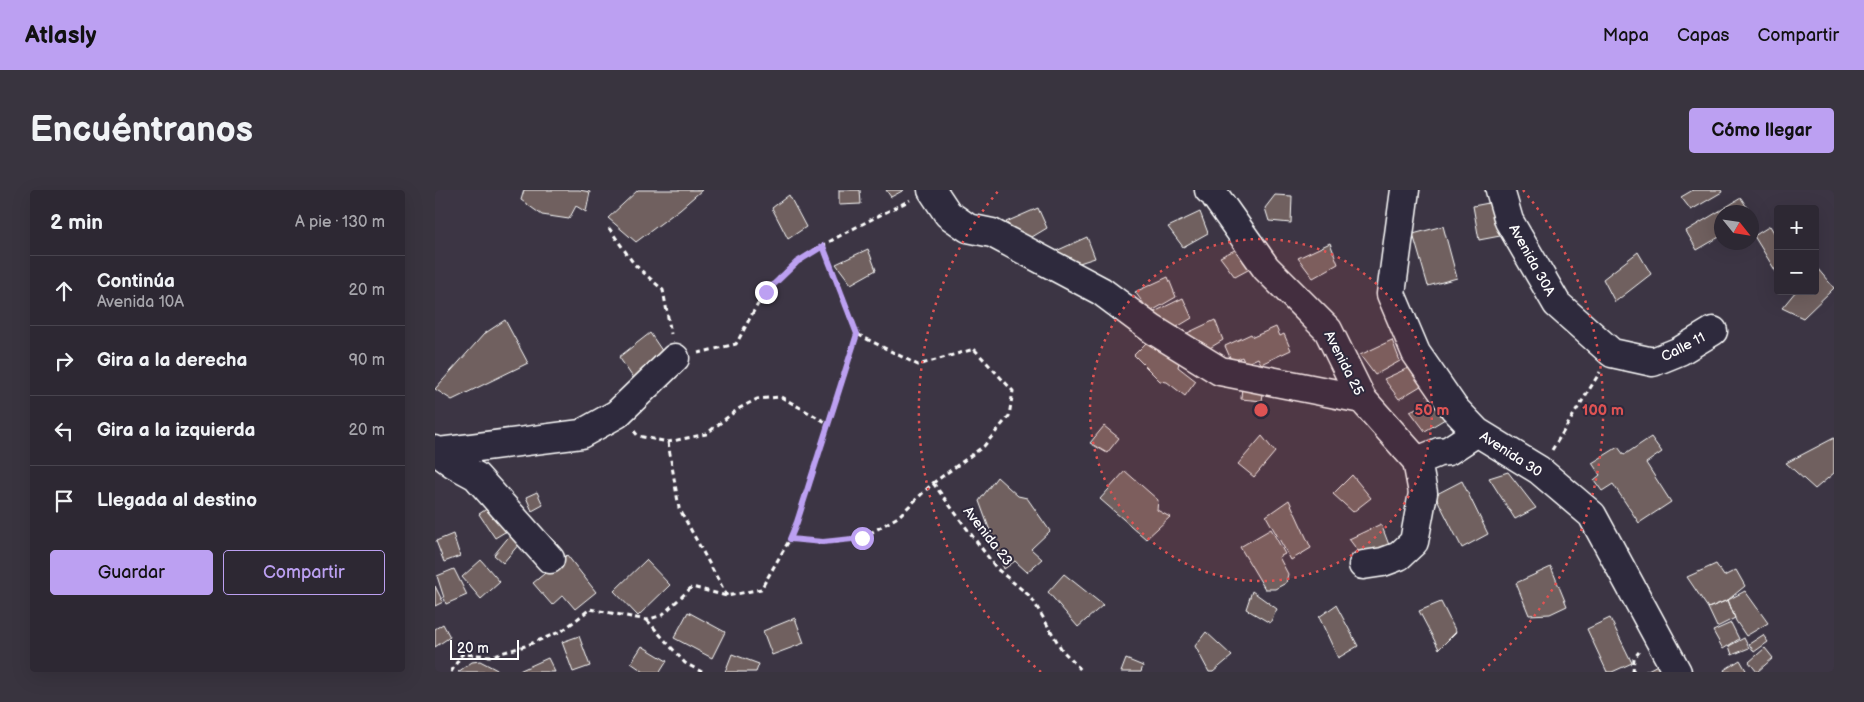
<!DOCTYPE html>
<html lang="es">
<meta charset="utf-8">
<style>
body{margin:0;font-family:"Balsamiq Sans",sans-serif;background:#39343f;color:#f1f3f6}
.controls{position:absolute;right:15px;top:15px;display:grid;overflow:hidden;border-radius:5px;box-shadow:0 5px 20px #0002}
.controls button{width:45px;height:45px;display:grid;place-items:center;padding:0;border:0;border-bottom:1px solid #48444e;background:#2d2833;color:#f1f3f6;font:25px sans-serif}
.compass{position:absolute;left:1279px;top:15px;width:45px;height:45px;border-radius:50%;background:#2d2833;box-shadow:0 5px 20px #0002;rotate:120deg}
.scale{position:absolute;left:15px;bottom:12px;width:69px;box-sizing:border-box;padding-left:5px;border:2px solid #fff;border-top:0;font-size:14px;line-height:18px;white-space:nowrap;color:#fff;-webkit-text-stroke:4px #2f2a3d;paint-order:stroke}
.stop{position:absolute;width:15px;height:15px;margin:-11px;border:4px solid #bca0f2;border-radius:50%;background:#fff}
.stop.end{background:#bca0f2;border-color:#fff;box-shadow:0 1px 5px #0008}
.list{margin:0;padding:0;list-style:none}
h2{display:flex;justify-content:space-between;align-items:center;height:65px;margin:0;padding:0 20px;font-size:21px}
h2 small{font-size:16px;font-weight:400;color:#a7a6ac}
.list li{display:grid;grid-template-columns:32px 1fr auto;gap:15px;align-items:center;box-sizing:border-box;height:70px;padding:0 20px;border-top:1px solid #48444e}
.list b{display:block;font-size:19px;white-space:nowrap}
.list p{margin:0;font-size:16px;white-space:nowrap;color:#a7a6ac}
.list em{font-size:16px;font-style:normal;color:#a7a6ac}
.actions{display:flex;gap:10px;padding:15px 20px}
.actions a{flex:1;padding:11px 0;border:1px solid #bca0f2;border-radius:5px;text-align:center;font-size:18px;color:#bca0f2}
.actions .main{background:#bca0f2;color:#111}
.icon{flex:none;width:28px;height:28px;fill:none;stroke:currentColor;stroke-width:2;stroke-linecap:round;stroke-linejoin:round}
.map{position:relative;flex:none;width:1399px;height:482px;overflow:hidden;border-radius:5px}
header{display:flex;align-items:center;gap:30px;box-sizing:border-box;height:70px;padding:0 25px;background:#bca0f2;color:#111}
header strong{font-size:24px}
nav{display:flex;gap:28px;margin-inline-start:auto;font-size:18px}
.intro{display:flex;align-items:center;justify-content:space-between;box-sizing:border-box;height:120px;padding:0 30px}
h1{margin:0;font-size:35px}
.button{padding:12px 22px;border-radius:5px;background:#bca0f2;color:#111;font-size:18px;font-weight:700}
main{display:flex;gap:30px;padding:0 30px}
aside{flex:1;background:#2d2833;border-radius:5px;box-shadow:0 5px 20px #0002}
.map>svg:first-child{display:block}
.building{fill:#70615e;stroke:#fff}
.lines{fill:none;stroke-linecap:round;stroke-linejoin:round}
.minor-casing{stroke:#fff;stroke-width:31}
.path{stroke:#fff;stroke-width:3;stroke-dasharray:5 4;stroke-linecap:butt}
.minor{stroke:#2f2a3d;stroke-width:28}
.route{stroke:#bca0f2;stroke-width:6}
.ring{fill:none;stroke:#de5353;stroke-width:2.5;stroke-dasharray:2.5 5}
.labels{text-anchor:middle;dominant-baseline:central;stroke-width:4;stroke-linejoin:round;paint-order:stroke}
.street-label{font-size:14px;fill:#fff;stroke:#2f2a3d}
.centre{fill:#de5353;stroke:#2f2a3d;stroke-width:2.5}
.ring-label{font-size:15px;text-anchor:middle;font-weight:bold;fill:#de5353;stroke:#2f2a3d;stroke-width:4;stroke-linejoin:round;paint-order:stroke}
</style>
<header>
<strong>Atlasly</strong>
<nav><a>Mapa</a><a>Capas</a><a>Compartir</a></nav>
</header>
<div class="intro"><h1>Encuéntranos</h1><a class="button">Cómo llegar</a></div>
<main>
<aside>
<h2>2 min<small>A pie · 130 m</small></h2>
<ul class="list">
<li><svg class="icon" aria-label="ahead" viewBox="0 0 24 24"><path d="M12 20V5M6 11l6-6 6 6"/></svg><div><b>Continúa</b><p>Avenida 10A</p></div><em>20 m</em></li>
<li><svg class="icon" aria-label="right" viewBox="0 0 24 24"><path d="M7 20v-9h11M14 6l5 5-5 5"/></svg><div><b>Gira a la derecha</b></div><em>90 m</em></li>
<li><svg class="icon" aria-label="left" viewBox="0 0 24 24"><path d="M17 20v-9H6M10 6l-5 5 5 5"/></svg><div><b>Gira a la izquierda</b></div><em>20 m</em></li>
<li><svg class="icon" aria-label="arrive" viewBox="0 0 24 24"><path d="M6 21V4h12l-3 4 3 4H6"/></svg><div><b>Llegada al destino</b></div></li>
</ul>
<div class="actions"><a class="main">Guardar</a><a>Compartir</a></div>
</aside>
<div class="map">
<svg width="1399" height="482" viewBox="0 0 1399 482">
<rect width="100%" height="100%" fill="#3c3544"/>
<filter id="ink" filterUnits="userSpaceOnUse"><feTurbulence type="fractalNoise" baseFrequency=".02" numOctaves="2"/><feDisplacementMap in="SourceGraphic" scale="10" xChannelSelector="R" yChannelSelector="G"/><feConvolveMatrix kernelMatrix="1 2 1 2 8 2 1 2 1" color-interpolation-filters="sRGB"/></filter>
<g filter="url(#ink)">
<!-- building -->
<path class="building" d="M89,0H144L155,2L151,22L141,16L134,29L107,25L86,10Z
M203,0H267L245,19L201,52L173,28Z
M404,0H425L426,14L404,15Z
M451,0H469L456,7Z
M1258,0H1286L1287,2L1256,20L1246,7Z
M354,5L371,37L353,49L337,18Z
M840,5L857,6L856,33L834,31L830,18Z
M1306,8L1315,22H1286V46L1262,60L1251,41Z
M1059,12L1065,46L1044,50L1038,16Z
M603,18L612,38L587,53L571,32Z
M765,22L773,43L748,57L733,37Z
M1008,36L1022,88L993,96L978,44Z
M1335,36L1343,49V85L1319,46Z
M652,47L660,68L635,76L619,62Z
M817,52L826,73L800,87L785,67Z
M895,53L903,74L878,88L863,68Z
M433,59L441,80L416,94L401,74Z
M1203,62L1216,84L1180,112L1168,89Z
M1382,78L1399,98L1368,128L1347,118L1361,101H1380Z
M733,87L741,107L715,122L700,102Z
M748,108L757,128L732,143L717,123Z
M70,130L93,173L17,210L0,199L49,144Z
M780,130L788,150L763,165L748,145Z
M841,137L845,146L849,144L856,160L826,174L823,168L810,174L807,167L797,172L790,156L816,144L818,147Z
M215,143L232,168L203,195L184,167Z
M957,150L965,171L940,185L925,165Z
M711,153L718,154L745,167L743,177L761,191L750,206L732,192L725,191L699,165Z
M982,174L989,194L964,209L949,189Z
M807,195L829,197L827,211L806,209Z
M1007,206L1015,226L990,241L975,221Z
M669,236L684,248L672,263L655,253Z
M827,246L840,262L819,287L803,274Z
M1216,247L1227,262L1211,273L1236,312L1204,333L1178,294L1167,301L1159,290L1165,285L1157,273L1183,257L1189,265Z
M1399,248V283L1380,299L1351,273Z
M690,281L723,310L722,320L735,327L711,349L665,309Z
M1073,282L1101,318L1080,329L1054,288Z
M917,285L936,308L918,322L898,304Z
M562,287L583,306L592,308L615,341L596,359L607,369L592,382L580,371L569,379L544,311Z
M1027,291L1053,344L1027,358L1000,305Z
M102,302L108,315L97,321L91,307Z
M854,310L876,358L856,370L831,326Z
M59,314L75,339L60,348L44,324Z
M946,334L954,355L929,369L914,349Z
M80,339L90,347L68,373L59,365Z
M836,339L850,364L844,367L853,384L851,393L840,399H830L805,357Z
M18,344L25,366L9,372L1,351Z
M132,365L161,402L140,419L128,405L117,415L98,393Z
M46,370L65,392L46,409L27,387Z
M211,370L235,395L203,426L179,401Z
M1281,374L1289,386L1301,380L1310,396L1293,410L1273,418L1252,387Z
M1116,377L1132,416L1115,424L1094,425L1081,393Z
M19,379L32,405L11,414L2,386Z
M629,384L668,415L643,437L613,402Z
M0,396L8,412L0,416Z
M817,401L842,419L835,433L811,419Z
M1310,401L1333,433L1311,446L1301,431L1293,410Z
M1293,410L1300,428L1282,437L1273,418Z
M1006,412L1021,442L1004,459L984,421Z
M901,415L923,456L903,468L884,427Z
M253,422L290,442L277,468L239,448Z
M360,428L369,453L337,465L328,441Z
M1175,428L1197,473L1177,482H1172L1152,439Z
M1296,433L1304,449L1288,459L1278,441Z
M8,434L15,447L0,457V439Z
M771,442L797,466L778,482H774L760,456Z
M1328,445L1333,452L1319,462L1314,454Z
M144,446L155,476L138,482L127,452Z
M1309,448L1314,458L1297,465L1294,456Z
M207,456L232,471L225,482H209L196,473Z
M1330,458L1338,468L1322,482L1314,472Z
M297,464L324,474L321,482H290Z
M113,468L120,482H82Z
M691,469L708,476L706,482H686Z
M1232,470L1238,482H1209Z
M1305,470L1312,482H1290L1289,480Z
M45,471L66,482H23L37,472Z"/>
<g class="lines">
<defs>
<path id="minor" d="M497,0L513,24L533,38L557,43L666,101L717,139L785,181L927,209
M774,0L778,3L831,78L893,140L927,209L982,271L988,303L979,352L964,366L948,372L928,375
M970,0L956,104L981,163L1019,218L1042,242L1104,280L1157,325L1242,482
M1065,0L1074,31L1122,114L1177,163L1218,172L1245,161L1278,141
M0,260L19,274L41,286L115,369
M4,262L146,244L182,224L240,168
M982,271L1004,262L1013,261L1042,242"/>
</defs>
<!-- minor casing -->
<use href="#minor" class="minor-casing"/>
<!-- path -->
<path class="path" d="M174,38L199,74L228,100L236,144
M263,163L301,154C311,137 319,117 332,102C366,59 428,35 475,10
M199,241L203,246L233,252L271,244L303,219L322,209L346,207L394,234
M233,252L244,318L292,406
M1117,260L1165,182
M498,293L562,379L596,407L627,460L648,482
M355,349L388,352L427,348L463,327L498,293L549,256L574,226L578,201L539,159L483,175L422,144
M212,430L250,473L267,482
M16,482L27,464L56,466L90,456L127,441L155,419L212,430L227,425L257,397L292,406L326,399L355,349L362,332L422,144L388,56
M1198,482L1199,468L1204,462"/>
<!-- minor -->
<use href="#minor" class="minor"/>
</g>
</g>
<g class="lines" filter="url(#ink)">
<!-- route -->
<path class="route" d="M331,102L362,72L388,56L422,144L362,332L355,349L388,352L427,348"/>
</g>
<!-- distance rings -->
<circle cx="826" cy="220" r="171" fill="#de5353" fill-opacity=".12"/>
<g class="ring">
<circle cx="826" cy="220" r="171"/>
<path d="M606 482A342 342 0 0 1 564 0M1088 0A342 342 0 0 1 1046 482"/>
</g>
<g class="labels">
<!-- street labels -->
<g class="street-label">
<text transform="translate(1097 70) rotate(61)">Avenida 30A</text>
<text transform="translate(1248 157) rotate(-27)">Calle 11</text>
<text transform="translate(909 173) rotate(63)">Avenida 25</text>
<text transform="translate(1076 264) rotate(33)">Avenida 30</text>
<text transform="translate(553 346) rotate(52)">Avenida 23</text>
</g>
</g>
<circle cx="826" cy="220" r="8" class="centre"/>
<g class="ring-label">
<text x="997" y="225">50 m</text>
<text x="1168" y="225">100 m</text>
</g>
</svg>
<div class="controls">
<button>+</button>
<button>−</button>
</div>
<svg class="compass" viewBox="-18 -18 36 36"><path d="M0-13l5 13h-10z" fill="#e53935"/><path d="M0 13l5-13h-10z" fill="#a7a6ac"/></svg>
<div class="scale">20 m</div>
<div class="stop" style="left:427px;top:348px"></div>
<div class="stop end" style="left:331px;top:102px"></div>
</div>
</main>
